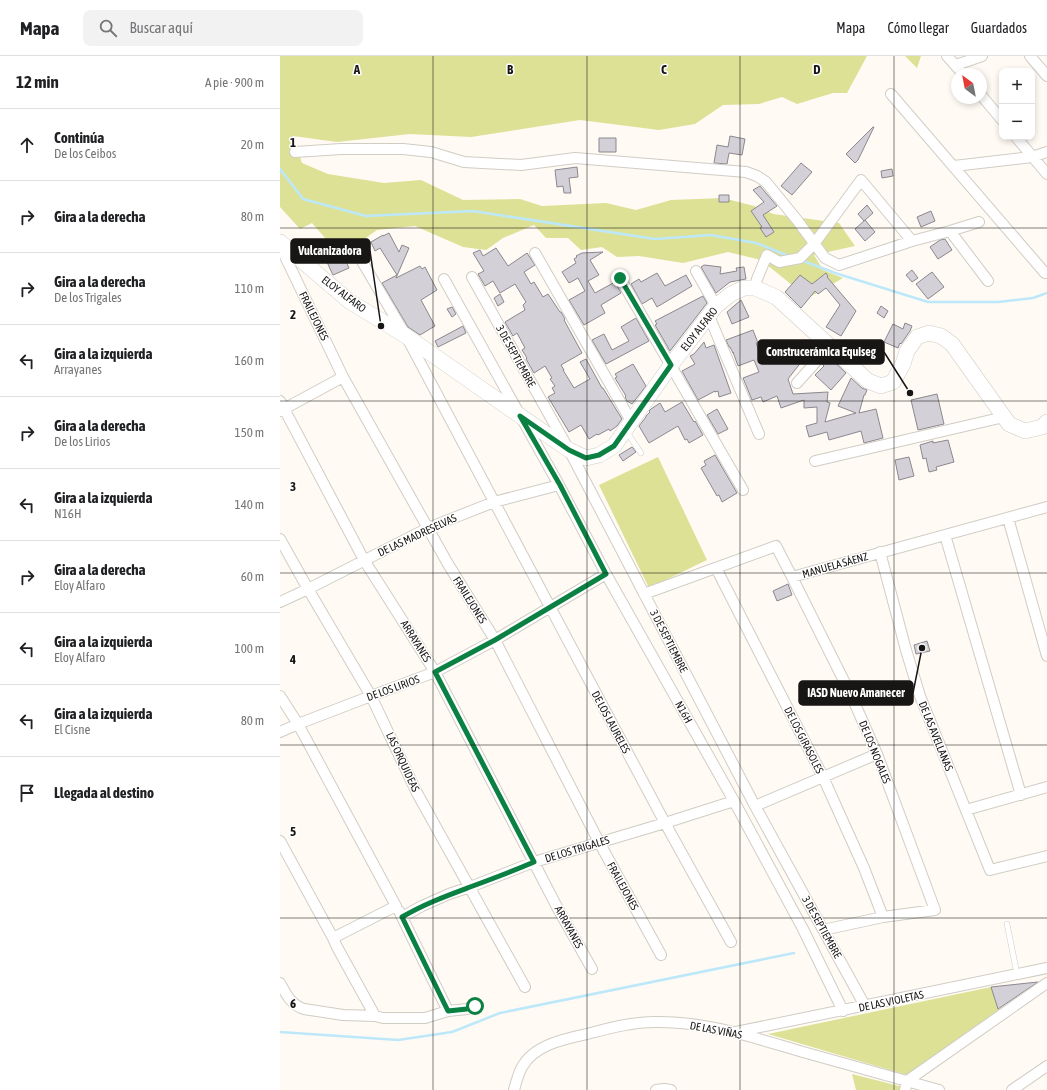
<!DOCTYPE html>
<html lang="es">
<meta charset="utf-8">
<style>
body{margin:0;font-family:"Asap Condensed",sans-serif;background:#f2f2f2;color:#202124}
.controls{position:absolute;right:12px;top:12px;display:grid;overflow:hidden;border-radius:8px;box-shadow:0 2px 6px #0003}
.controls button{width:36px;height:36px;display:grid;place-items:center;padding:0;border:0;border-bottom:1px solid #e0e0e0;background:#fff;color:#202124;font:20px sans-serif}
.compass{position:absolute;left:671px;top:12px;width:36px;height:36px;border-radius:50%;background:#fff;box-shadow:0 2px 6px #0003;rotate:328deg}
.stop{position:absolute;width:12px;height:12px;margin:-9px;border:3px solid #0b8043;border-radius:50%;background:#fff}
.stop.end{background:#0b8043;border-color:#fff;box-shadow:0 1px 4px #0008}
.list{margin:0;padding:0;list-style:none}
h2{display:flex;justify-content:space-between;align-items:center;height:52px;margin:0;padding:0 16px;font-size:17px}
h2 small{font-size:13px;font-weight:400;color:#757577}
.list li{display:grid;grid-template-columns:26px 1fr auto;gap:12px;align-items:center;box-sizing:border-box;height:72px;padding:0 16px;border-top:1px solid #e0e0e0}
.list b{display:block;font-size:15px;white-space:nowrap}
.list p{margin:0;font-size:13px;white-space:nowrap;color:#757577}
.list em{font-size:13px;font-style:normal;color:#757577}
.icon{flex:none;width:22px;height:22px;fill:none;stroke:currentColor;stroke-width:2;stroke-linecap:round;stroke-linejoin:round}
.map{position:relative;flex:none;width:767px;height:1034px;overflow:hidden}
header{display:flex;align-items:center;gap:24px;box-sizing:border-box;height:56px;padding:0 20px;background:#fff;border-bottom:1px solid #e0e0e0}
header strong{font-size:19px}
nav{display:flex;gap:22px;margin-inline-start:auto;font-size:14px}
.search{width:280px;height:36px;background:#f2f2f2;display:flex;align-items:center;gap:10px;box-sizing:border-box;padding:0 14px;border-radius:8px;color:#757577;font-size:15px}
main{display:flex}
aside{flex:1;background:#fff}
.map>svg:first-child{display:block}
.green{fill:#dce196}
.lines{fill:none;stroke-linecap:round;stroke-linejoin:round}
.stream{stroke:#bde8fa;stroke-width:2.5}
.building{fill:#d3d0d7;stroke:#8b888f}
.lane-casing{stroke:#d0cdc5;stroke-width:6}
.street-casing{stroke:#d0cdc5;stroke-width:12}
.secondary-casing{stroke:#d0cdc5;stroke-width:16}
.lane{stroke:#fff;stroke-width:5}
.street{stroke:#fff;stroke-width:10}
.secondary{stroke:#fff;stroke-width:15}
.route{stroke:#0b8043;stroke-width:5}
.grid{fill:none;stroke:#181614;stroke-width:1;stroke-opacity:0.55}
.labels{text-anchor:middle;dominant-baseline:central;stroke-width:3;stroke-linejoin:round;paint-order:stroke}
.street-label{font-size:11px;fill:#181614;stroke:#fff}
.grid-label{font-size:13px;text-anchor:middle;font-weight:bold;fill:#181614;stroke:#fff;stroke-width:3;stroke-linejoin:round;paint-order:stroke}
.leader{fill:none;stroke:#181614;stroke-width:1.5}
.callout-dot{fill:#181614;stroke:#fff;stroke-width:1.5}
.callout{fill:#181614;stroke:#181614;stroke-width:1.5}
.callout-label{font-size:12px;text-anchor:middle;font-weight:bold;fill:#fff}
</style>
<header>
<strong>Mapa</strong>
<div class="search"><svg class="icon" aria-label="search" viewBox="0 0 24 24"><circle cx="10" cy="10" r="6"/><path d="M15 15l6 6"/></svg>Buscar aquí</div>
<nav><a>Mapa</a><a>Cómo llegar</a><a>Guardados</a></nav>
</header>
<main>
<aside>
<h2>12 min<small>A pie · 900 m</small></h2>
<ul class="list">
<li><svg class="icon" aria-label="ahead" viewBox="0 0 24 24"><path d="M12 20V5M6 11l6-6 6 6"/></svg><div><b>Continúa</b><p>De los Ceibos</p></div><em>20 m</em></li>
<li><svg class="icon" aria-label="right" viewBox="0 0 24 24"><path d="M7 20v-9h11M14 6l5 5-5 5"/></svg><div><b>Gira a la derecha</b></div><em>80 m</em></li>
<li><svg class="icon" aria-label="right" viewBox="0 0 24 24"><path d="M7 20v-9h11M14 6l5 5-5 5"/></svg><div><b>Gira a la derecha</b><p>De los Trigales</p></div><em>110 m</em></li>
<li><svg class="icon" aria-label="left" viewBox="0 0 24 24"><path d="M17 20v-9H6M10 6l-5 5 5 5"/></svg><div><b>Gira a la izquierda</b><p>Arrayanes</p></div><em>160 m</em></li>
<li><svg class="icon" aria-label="right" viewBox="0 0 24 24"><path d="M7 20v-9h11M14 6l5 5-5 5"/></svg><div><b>Gira a la derecha</b><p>De los Lirios</p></div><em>150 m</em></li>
<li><svg class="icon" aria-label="left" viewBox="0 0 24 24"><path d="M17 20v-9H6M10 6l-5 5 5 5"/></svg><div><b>Gira a la izquierda</b><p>N16H</p></div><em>140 m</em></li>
<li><svg class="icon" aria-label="right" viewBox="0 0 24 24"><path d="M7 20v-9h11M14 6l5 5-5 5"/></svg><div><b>Gira a la derecha</b><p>Eloy Alfaro</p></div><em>60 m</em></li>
<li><svg class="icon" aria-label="left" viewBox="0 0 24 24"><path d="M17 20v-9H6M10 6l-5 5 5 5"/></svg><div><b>Gira a la izquierda</b><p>Eloy Alfaro</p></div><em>100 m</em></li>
<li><svg class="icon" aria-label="left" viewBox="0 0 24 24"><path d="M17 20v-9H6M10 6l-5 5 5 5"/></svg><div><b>Gira a la izquierda</b><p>El Cisne</p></div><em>80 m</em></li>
<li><svg class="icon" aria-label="arrive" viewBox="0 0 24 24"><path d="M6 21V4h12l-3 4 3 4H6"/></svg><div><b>Llegada al destino</b></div></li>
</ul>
</aside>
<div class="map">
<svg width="767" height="1034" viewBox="0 0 767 1034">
<rect width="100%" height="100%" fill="#fffaf3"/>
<!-- green -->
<path class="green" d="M0,0H587L567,37H553L517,48L502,41L479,48L443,49L415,68L379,74L300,64L191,81L130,78L57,86L13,80L22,107L48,118L104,127L141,124L183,144L240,143L262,150L326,147L356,154L391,144L443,142L474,150L493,158L559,167L575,190L534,199L543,214L563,222L528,242L481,204L448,196L403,207L359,200L337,201L322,191L301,194L288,182H266L254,169L223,182L206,194L183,191L135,170L97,174L73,191L46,183L32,167L20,173L0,151Z
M625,0H641L637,12Z
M378,401L427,504L369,532L319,429Z
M711,931L719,954L627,1019L488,978Z
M572,1018L623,1031V1034H576Z"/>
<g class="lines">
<!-- stream -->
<path class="stream" d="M0,113L23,143L86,160L193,155L375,183L431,179L476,187L509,200
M521,204L555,217L648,246H718L753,242L767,237
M0,976L118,984L172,976L220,957L514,897"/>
</g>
<!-- building -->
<path class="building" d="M593,71H594L578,104L575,107L566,98Z
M450,80L465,83L462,99L449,97L447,108L434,107L437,89L448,91Z
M319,82H336V96H319Z
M521,107L532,116L512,139L501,130Z
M297,111L298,121L289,122L291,137H284L283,130L277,131L275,114Z
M612,113L613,120L602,122L601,115Z
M480,130L497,150L483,159L494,176L486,181L480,172L482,171L471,155L484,146L473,134Z
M439,139H449V146H439Z
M587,149L593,157L584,165L578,158Z
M651,155L655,165L641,171L637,161Z
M585,164L595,176L585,185L575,173Z
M109,177L119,196L122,189L129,192L116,222L140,210L142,213L145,211L157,234L141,244L155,270L140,279L128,271L102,227L117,219L100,192L95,195L91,186L103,179V180Z
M665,183L672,194L658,203L650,191L660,184Z
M216,192L228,210L247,197L255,209L244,216L251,228L254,226L263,241L268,238L280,256H281L285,263L284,264L302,297L281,309L284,314H283L294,332L310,323L300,306L306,303L322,332H323L342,363L337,370L330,375L329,373L318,379L317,378L309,383L301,369L289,376L268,341L275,337L272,332L275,330L270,323L272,322L265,310L254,317L246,303L247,302L242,294L245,292L237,277L233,280L225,266L245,254L243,249L246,246L235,228L220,237L213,225L205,230L198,218L204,215L193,197L200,194L203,200Z
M323,196L310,204L319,219L308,225L315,237L335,226L341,237L321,249L325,257L304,269L289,244L305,235L298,222L289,227L282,216L296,207L294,203L297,201L296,200L302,197Z
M62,197L69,212L53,219L46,204Z
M424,209L441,211L440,218L457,215L456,212L464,211L466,223L450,226L436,237L421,211Z
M632,214L638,222L632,226L626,219Z
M652,216L664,231L648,243L636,228Z
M377,217L385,230L406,219L412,230L377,251L372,242L362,248L351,228L359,223L361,226Z
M546,217L548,220L547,221L576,255L561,280L546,271L560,249L546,232L538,238L535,235L521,252L505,236L520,219L532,228Z
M220,238L224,246L218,250L214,242Z
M423,240L427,247L390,295L375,269L377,268L375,265Z
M461,244L469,261L452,268L447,256Z
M601,250L608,255L604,262L597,257Z
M172,251L176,258L172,261L167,253Z
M356,262L369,285L326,308L312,284L324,278L332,294L349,285L341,271Z
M625,267L632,270L630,275L621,288L620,287L618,292L604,286L613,268L623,273Z
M183,270L186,277L158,291L155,285Z
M473,274L478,287H476L483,306L498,287L522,305L508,323L513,338L548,336L547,346L550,347L545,366L576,357L558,350L571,322L582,332L587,334L585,339H584L579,357L596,353L603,382L584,387L581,375L549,384L547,376L529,381L526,370L537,367V351L524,352V344L501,352L497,340L483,346L481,341L472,344L463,322L479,316L474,304L458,310L453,296V297L450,291H449L446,284Z
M424,286L426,292L434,289L451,337L439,341L438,335L435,336V335L418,344L402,315L415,308L410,300L414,298Z
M549,301L566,317L551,334L535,319L544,310L542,308Z
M353,308L366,330L352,348L347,345L345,341L346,340L335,322L337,321L335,318Z
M657,338L664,368L638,374L631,344Z
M402,346L414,366L415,365L423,379L409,387L407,383L405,384L398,370L369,387L359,370L366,361V360L370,356L369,355L371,353L380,347L385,356Z
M437,353L448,373L438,378L427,359Z
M668,384L674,406L656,411L657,414L649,416L646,402L643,403L640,389L653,385V387Z
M352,391L356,396L343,405L339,399Z
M435,399L457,437L442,446L439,439L437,440L421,412L426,409L424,405Z
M629,401L634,420L619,424L615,404Z
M508,528L512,539L497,545L493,535Z
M647,585L650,595L636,598L634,589Z
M758,926L718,953L711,931Z"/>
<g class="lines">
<defs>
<path id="lane" d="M346,375L361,397
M727,868L737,918"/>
<path id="street" d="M667,0L683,18
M750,0L767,20
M676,9L702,0
M611,38L765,217H767
M701,39L722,64
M736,81L767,118
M15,96L61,93H123L151,96L184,106L241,109L295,102L466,116L477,120L486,126L517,164L545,202L559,209L632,185L670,175L699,166
M674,110L752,101L767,96
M670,175L708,225
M0,190L63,321L168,508L215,584L319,786L381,899
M255,197L351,365
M80,202L126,280L385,767L451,886
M416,215L436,250
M192,221L289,394L475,750L585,950
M340,222L463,434
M164,223L279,429L326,518L454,745L523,873L563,955
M475,232L477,223L487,199L499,206L520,202L534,188L581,124L632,185
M429,260L479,378
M517,327L550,290
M0,345L84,504L155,616L277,851L312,913
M0,355L63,321
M535,405L724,361
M728,462L767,600
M665,479L741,739
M0,483L28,533L91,640L137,737L245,931
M600,496L626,594L640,640L710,814L767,800
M436,512L543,721L584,812L603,861
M512,521L571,639L597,698L655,854L603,861L543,874
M364,538L496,490L512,521L767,451
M0,546L28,533L148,472L214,446L279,429
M0,640L18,668L116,850L53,882
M0,676L18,668L91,640L155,616L215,584L326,518
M475,750L597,698
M686,754L767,731
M0,785L53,882L57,891L95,960
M119,855L168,955
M122,861L142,850L169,838L190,831L254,806L385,767L454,745
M0,927C6,938 11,949 24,953L63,959L95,960L103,962H145L168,955L187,953L195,950
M456,976L767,912
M234,1034C236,1027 238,1018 242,1011C254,989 284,983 307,978C330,972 352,966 375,966C426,965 475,982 523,996C568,1009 614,1021 659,1034
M376,1034L384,1033L391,1034
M625,1034L627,1025L767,927
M732,1034L767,1010"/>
<path id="secondary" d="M0,186L69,245L126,280L289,394L306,402L319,399L334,390L391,309L436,250L451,238L464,232H475L496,241L588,325L601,330L613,326L623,308L627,295L637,281L649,277L661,280L672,288L729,368L745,375L762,371L767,366"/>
</defs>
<!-- lane casing -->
<use href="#lane" class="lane-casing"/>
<!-- street casing -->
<use href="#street" class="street-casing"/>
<!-- secondary casing -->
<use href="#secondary" class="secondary-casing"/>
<!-- lane -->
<use href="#lane" class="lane"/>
<!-- street -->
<use href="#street" class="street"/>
<!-- secondary -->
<use href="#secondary" class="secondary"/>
</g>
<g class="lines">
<!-- route -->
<path class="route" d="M195,950L187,953L168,955L122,861C144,848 166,840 190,831C212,823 233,815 254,806L155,616L215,584L326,518L280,429L240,360L289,394L306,402L319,399L334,390L391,309L340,222"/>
</g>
<!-- grid -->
<path class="grid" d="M153,0V1034M307,0V1034M460,0V1034M614,0V1034M0,172H767M0,345H767M0,517H767M0,689H767M0,862H767"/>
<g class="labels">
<!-- street labels -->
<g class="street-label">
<text transform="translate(64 238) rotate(37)">ELOY ALFARO</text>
<text transform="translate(34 260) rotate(64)">FRAILEJONES</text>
<text transform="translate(419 273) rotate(-52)">ELOY ALFARO</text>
<text transform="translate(236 300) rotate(61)">3 DE SEPTIEMBRE</text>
<text transform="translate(137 479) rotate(-25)">DE LAS MADRESELVAS</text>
<text transform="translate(555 509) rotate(-16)">MANUELA SÁENZ</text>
<text transform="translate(190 544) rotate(58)">FRAILEJONES</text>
<text transform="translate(136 585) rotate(58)">ARRAYANES</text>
<text transform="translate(389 585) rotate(63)">3 DE SEPTIEMBRE</text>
<text transform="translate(113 632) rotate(-20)">DE LOS LIRIOS</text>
<text transform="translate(404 656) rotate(61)">N16H</text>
<text transform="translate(331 666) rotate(62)">DE LOS LAURELES</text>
<text transform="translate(656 680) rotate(68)">DE LAS AVELLANAS</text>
<text transform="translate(524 684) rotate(63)">DE LOS GIRASOLES</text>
<text transform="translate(595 696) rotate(68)">DE LOS NOGALES</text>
<text transform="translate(123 706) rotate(65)">LAS ORQUIDEAS</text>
<text transform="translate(297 793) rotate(-17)">DE LOS TRIGALES</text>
<text transform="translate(343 830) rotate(61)">FRAILEJONES</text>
<text transform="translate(289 871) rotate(61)">ARRAYANES</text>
<text transform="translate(542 871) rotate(61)">3 DE SEPTIEMBRE</text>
<text transform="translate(611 945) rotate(-12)">DE LAS VIOLETAS</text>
<text transform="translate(436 974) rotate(11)">DE LAS VIÑAS</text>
</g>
</g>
<g class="grid-label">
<text x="77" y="18">A</text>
<text x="230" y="18">B</text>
<text x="384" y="18">C</text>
<text x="537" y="18">D</text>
<text x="13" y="91">1</text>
<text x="13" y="263">2</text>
<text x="13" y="435">3</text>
<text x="13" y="608">4</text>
<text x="13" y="780">5</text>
<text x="13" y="952">6</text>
</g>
<!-- callouts -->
<path class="leader" d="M101 270L90 195M630 337L604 296M642 592L633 637"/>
<g class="callout-dot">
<circle cx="101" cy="270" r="4"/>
<circle cx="630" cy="337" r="4"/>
<circle cx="642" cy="592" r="4"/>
</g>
<g class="callout">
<rect x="11" y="183" width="79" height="24" rx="4"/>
<rect x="478" y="284" width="126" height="24" rx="4"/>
<rect x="519" y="625" width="114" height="24" rx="4"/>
</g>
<g class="callout-label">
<text x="50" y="199">Vulcanizadora</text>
<text x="541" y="300">Construcerámica Equiseg</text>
<text x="576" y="641">IASD Nuevo Amanecer</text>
</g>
</svg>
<div class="controls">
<button>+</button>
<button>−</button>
</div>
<svg class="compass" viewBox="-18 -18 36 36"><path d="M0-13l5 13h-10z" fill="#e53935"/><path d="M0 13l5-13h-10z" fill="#757577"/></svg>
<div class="stop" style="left:195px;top:950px"></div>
<div class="stop end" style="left:340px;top:222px"></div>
</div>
</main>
